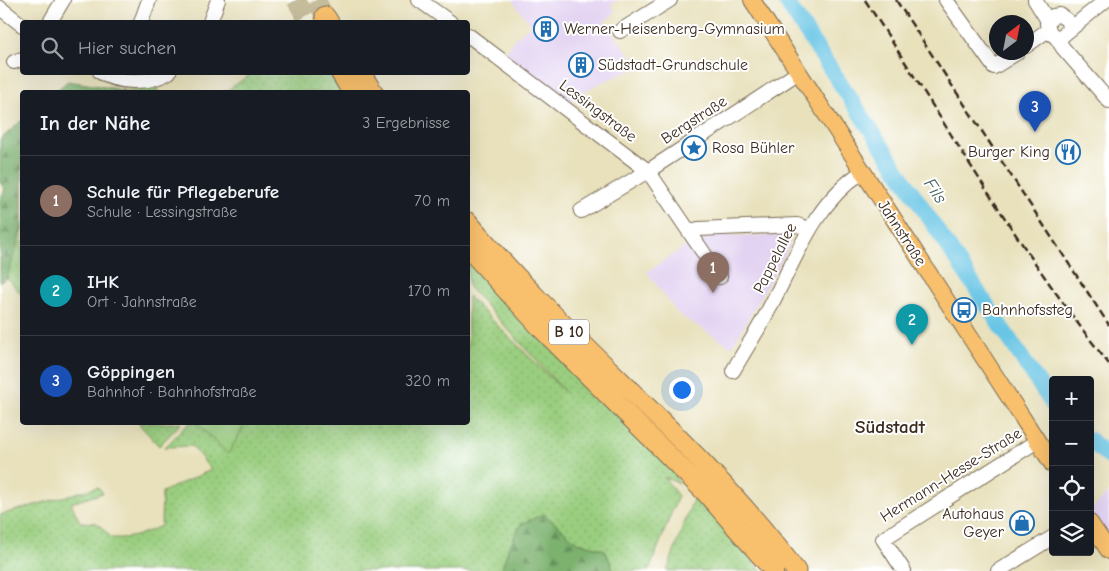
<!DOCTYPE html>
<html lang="de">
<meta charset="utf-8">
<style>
body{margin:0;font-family:"Comic Neue",sans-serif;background:#242831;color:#f1f3f6}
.controls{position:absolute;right:15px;bottom:15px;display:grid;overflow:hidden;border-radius:5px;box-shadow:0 5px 20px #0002}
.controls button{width:45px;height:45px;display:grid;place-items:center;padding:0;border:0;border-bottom:1px solid #363941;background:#171b24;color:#f1f3f6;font:25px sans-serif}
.compass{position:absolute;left:989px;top:15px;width:45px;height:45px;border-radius:50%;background:#171b24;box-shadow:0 5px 20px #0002;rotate:32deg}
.you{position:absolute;left:681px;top:389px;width:18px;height:18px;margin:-12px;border:4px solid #fff;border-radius:50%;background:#1a73e8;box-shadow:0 0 0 8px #1a73e833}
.badge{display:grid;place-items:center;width:32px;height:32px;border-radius:50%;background:#1f6fb2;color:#fff;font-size:16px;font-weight:700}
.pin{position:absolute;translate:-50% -41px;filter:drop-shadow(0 1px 2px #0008)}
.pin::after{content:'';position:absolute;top:26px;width:18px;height:15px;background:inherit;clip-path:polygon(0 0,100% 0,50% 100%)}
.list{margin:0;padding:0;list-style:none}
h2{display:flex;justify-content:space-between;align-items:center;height:65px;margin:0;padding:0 20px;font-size:21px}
h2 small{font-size:16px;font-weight:400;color:#9ea1a6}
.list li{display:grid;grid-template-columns:32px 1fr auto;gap:15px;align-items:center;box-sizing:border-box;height:90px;padding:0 20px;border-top:1px solid #363941}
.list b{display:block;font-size:19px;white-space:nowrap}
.list p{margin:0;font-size:16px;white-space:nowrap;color:#9ea1a6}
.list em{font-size:16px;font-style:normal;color:#9ea1a6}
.icon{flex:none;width:28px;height:28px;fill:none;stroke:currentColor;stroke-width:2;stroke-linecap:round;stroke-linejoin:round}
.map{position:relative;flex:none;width:1109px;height:571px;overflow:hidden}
.search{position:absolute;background:#171b24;box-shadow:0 5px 20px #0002;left:20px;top:20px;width:450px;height:55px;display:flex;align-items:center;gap:12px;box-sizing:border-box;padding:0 18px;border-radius:5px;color:#9ea1a6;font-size:19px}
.panel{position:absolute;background:#171b24;box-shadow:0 5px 20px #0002;left:20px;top:90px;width:450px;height:335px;border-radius:5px}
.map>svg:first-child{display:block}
.built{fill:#e3d3f2}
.grass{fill:url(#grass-dots);stroke:#6a7c4e}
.forest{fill:url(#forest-firs);stroke:#5b6e46}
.green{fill:#9ace7f;stroke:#6a7c4e}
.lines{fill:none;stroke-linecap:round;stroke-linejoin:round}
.river{stroke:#67c5e5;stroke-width:16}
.highway-tunnel{stroke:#c5bc9c;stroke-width:19;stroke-dasharray:19 9;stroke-linecap:butt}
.minor-casing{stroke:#786a55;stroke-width:16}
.major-casing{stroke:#786a55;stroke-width:18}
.highway-casing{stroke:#786a55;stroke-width:21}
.minor{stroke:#fff;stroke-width:14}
.major{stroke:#f8bf6c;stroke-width:16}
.highway{stroke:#f8bf6c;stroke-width:19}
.rail{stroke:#3b2a1e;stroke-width:2.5;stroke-dasharray:8 4;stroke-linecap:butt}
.labels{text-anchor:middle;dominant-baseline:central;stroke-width:4;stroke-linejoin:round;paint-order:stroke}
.shield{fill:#fff;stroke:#766a62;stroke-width:1}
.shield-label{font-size:15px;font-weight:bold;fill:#3b2a1e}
.poi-label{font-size:16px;fill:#3b2a1e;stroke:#fff;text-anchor:start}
.street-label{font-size:16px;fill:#3b2a1e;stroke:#fff}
.water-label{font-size:18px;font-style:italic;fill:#4a6064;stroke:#fff}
.quarter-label{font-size:19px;font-weight:bold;fill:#3b2a1e;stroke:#fff}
</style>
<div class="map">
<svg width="1109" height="571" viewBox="0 0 1109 571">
<defs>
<pattern id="grass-dots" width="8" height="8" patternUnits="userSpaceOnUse" patternTransform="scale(1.25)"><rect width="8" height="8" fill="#9ace7f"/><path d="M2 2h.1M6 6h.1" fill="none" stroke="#86b16d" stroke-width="1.8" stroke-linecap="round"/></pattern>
<pattern id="forest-firs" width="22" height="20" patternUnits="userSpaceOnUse" patternTransform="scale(1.25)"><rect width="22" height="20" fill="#7bb16e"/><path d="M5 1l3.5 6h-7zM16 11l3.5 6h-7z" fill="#66905a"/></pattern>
</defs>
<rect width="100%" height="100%" fill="#fff"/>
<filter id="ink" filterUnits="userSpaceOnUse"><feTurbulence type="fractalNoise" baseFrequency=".02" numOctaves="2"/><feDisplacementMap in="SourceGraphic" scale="10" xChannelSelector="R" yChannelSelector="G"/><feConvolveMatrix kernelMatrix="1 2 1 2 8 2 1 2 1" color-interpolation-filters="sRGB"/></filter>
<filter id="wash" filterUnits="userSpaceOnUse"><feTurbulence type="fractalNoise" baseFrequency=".0096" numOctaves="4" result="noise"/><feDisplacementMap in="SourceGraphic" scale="20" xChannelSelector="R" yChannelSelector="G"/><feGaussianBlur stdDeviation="1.12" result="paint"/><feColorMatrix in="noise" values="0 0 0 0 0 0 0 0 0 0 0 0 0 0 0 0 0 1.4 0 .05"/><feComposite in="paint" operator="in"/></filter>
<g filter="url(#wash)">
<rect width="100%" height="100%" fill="#e8e1bc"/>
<!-- built -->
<path class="built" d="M512,0H618L611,5L616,12L604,22L640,67L598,84L575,97L567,108L502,60L514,39L531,25Z
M702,235L787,236L790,246L732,347L678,314L647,272Z
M1109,492V542L1090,517V511Z"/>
<!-- grass -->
<path class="grass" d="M254,72L330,73L342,92H225Z
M154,85L159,92H119Z
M22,227V295L7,278Z
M468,257L672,468L679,484L664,477L678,496L649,571H614L605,550L577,542L544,514L509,547L501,571H0V515L98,487L103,493L71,503L80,522L97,523L112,538C133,539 142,534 161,526L162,492L211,470L192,446L165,447L189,423H196L228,454L246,423L468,422V296L567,394L468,286Z
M138,423H181L159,446Z
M695,494L761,571H667Z"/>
<!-- forest -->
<path class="forest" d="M68,81L124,90L119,92H54Z
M22,120V227L7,278L0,282V199L5,190L0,182V140Z
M544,514L577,542L605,550L614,571H501L509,547L521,524Z"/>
<!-- green -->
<path class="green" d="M196,423H246L228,454Z"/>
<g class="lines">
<!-- river -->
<path class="river" d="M785,0L1053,405
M1090,440L1109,457"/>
</g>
</g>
<g filter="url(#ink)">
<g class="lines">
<!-- highway-tunnel -->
<path class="highway-tunnel" d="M296,0L309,22
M316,0L325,16"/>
<defs>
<path id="minor" d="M419,0L450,22
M946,0L994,67L1018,52
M1035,0L1048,21
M0,8L22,25
M50,22L63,0
M141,22L149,0
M210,22L218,0
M1069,30L1068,21L1060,15L1053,16L1047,24L1050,33L1056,37L1062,36L1106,0
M620,31L670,0
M468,35L648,171L720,277
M1056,37L1063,48L1109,101
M1026,46L1048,30
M14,62L22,59
M100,72C118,84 150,84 169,72
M581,211L648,171L799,72
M690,232L698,229L797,225L809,229
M733,371C745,349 760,328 771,305C797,256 814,204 862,172
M904,571L883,539L1037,441
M998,571L1053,537"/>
<path id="major" d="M752,0L1053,465
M1090,523L1109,551"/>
<path id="highway" d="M325,16L329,22
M340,72L352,92
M360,72L373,92
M468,222C570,344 700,443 796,571
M468,248L541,328L707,494L774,571"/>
</defs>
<!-- minor casing -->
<use href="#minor" class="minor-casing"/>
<!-- major casing -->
<use href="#major" class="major-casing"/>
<!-- highway casing -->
<use href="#highway" class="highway-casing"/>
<!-- minor -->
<use href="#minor" class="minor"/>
<!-- major -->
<use href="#major" class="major"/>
<!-- highway -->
<use href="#highway" class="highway"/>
<!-- rail -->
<path class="rail" d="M865,0C945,122 1019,250 1109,364
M896,0L1109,325"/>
</g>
</g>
<!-- icons -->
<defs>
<symbol id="building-ring" viewBox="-11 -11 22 22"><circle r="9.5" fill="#fff" stroke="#1f6fb2" stroke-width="1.5"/><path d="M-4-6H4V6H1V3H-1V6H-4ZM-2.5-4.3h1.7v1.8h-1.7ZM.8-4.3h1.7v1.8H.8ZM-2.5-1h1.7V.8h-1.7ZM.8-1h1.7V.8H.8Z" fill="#1f6fb2"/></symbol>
<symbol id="sight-ring" viewBox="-11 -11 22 22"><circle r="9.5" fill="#fff" stroke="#1f6fb2" stroke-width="1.5"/><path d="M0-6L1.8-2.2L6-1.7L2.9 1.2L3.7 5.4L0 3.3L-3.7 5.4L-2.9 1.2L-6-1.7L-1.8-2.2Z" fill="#1f6fb2"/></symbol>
<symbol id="restaurant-ring" viewBox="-11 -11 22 22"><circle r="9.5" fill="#fff" stroke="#1f6fb2" stroke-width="1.5"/><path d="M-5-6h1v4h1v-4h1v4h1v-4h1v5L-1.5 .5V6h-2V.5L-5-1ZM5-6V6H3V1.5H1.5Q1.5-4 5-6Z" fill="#1f6fb2"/></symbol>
<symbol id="bus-ring" viewBox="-11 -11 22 22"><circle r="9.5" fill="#fff" stroke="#1f6fb2" stroke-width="1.5"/><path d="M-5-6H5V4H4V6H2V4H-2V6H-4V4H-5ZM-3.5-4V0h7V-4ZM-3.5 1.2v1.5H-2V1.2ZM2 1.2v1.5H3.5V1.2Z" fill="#1f6fb2"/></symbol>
<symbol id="shop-ring" viewBox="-11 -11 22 22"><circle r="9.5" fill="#fff" stroke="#1f6fb2" stroke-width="1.5"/><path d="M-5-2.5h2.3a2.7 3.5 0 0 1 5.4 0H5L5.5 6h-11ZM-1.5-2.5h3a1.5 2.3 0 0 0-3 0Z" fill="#1f6fb2"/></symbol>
</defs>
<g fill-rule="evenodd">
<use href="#building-ring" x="532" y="15" width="28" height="28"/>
<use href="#building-ring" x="567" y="51" width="28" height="28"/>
<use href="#sight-ring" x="680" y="134" width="28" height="28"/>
<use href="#restaurant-ring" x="1054" y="138" width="28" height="28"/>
<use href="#bus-ring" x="950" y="296" width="28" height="28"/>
<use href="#shop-ring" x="1008" y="509" width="28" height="28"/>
</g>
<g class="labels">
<!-- shield labels -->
<rect class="shield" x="549" y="319.5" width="40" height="25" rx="4"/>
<g class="shield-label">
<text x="569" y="332">B 10</text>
</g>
<!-- poi labels -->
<g class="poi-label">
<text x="564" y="29">Werner-Heisenberg-Gymnasium</text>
<text x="598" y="65">Südstadt-Grundschule</text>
<text x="712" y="148">Rosa Bühler</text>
<text x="1050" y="152" text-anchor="end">Burger King</text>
<text x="982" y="310">Bahnhofssteg</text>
<text x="1004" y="514" text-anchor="end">Autohaus<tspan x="1004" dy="18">Geyer</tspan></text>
</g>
<!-- street labels -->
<g class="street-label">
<text transform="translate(598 111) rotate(37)">Lessingstraße</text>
<text transform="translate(694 120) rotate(-33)">Bergstraße</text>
<text transform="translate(902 233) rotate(57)">Jahnstraße</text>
<text transform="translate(775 258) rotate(-63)">Pappelallee</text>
<text transform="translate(951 475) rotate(-32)">Hermann-Hesse-Straße</text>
</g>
<!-- water labels -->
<g class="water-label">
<text transform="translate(935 191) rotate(56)">Fils</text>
</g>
<!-- quarter labels -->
<g class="quarter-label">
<text x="890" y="427">Südstadt</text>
</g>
</g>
</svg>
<div class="controls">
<button>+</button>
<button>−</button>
<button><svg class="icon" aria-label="locate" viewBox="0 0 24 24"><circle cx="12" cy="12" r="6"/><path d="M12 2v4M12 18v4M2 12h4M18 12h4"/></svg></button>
<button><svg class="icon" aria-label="layers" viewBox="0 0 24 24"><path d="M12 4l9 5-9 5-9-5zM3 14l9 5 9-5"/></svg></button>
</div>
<svg class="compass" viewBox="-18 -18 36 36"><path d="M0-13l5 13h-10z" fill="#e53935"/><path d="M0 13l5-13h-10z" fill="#9ea1a6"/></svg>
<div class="you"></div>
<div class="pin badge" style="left:713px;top:293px;background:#8d6e63">1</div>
<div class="pin badge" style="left:912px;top:345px;background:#0f9aa8">2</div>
<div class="pin badge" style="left:1035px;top:132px;background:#1a4fb4">3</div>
<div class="search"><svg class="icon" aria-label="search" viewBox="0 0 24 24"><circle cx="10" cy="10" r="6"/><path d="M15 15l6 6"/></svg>Hier suchen</div>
<section class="panel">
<h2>In der Nähe<small>3 Ergebnisse</small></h2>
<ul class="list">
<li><span class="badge" style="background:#8d6e63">1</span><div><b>Schule für Pflegeberufe</b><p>Schule · Lessingstraße</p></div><em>70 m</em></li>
<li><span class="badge" style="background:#0f9aa8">2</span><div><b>IHK</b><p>Ort · Jahnstraße</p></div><em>170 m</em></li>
<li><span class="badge" style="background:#1a4fb4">3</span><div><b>Göppingen</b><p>Bahnhof · Bahnhofstraße</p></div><em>320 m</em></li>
</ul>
</section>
</div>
